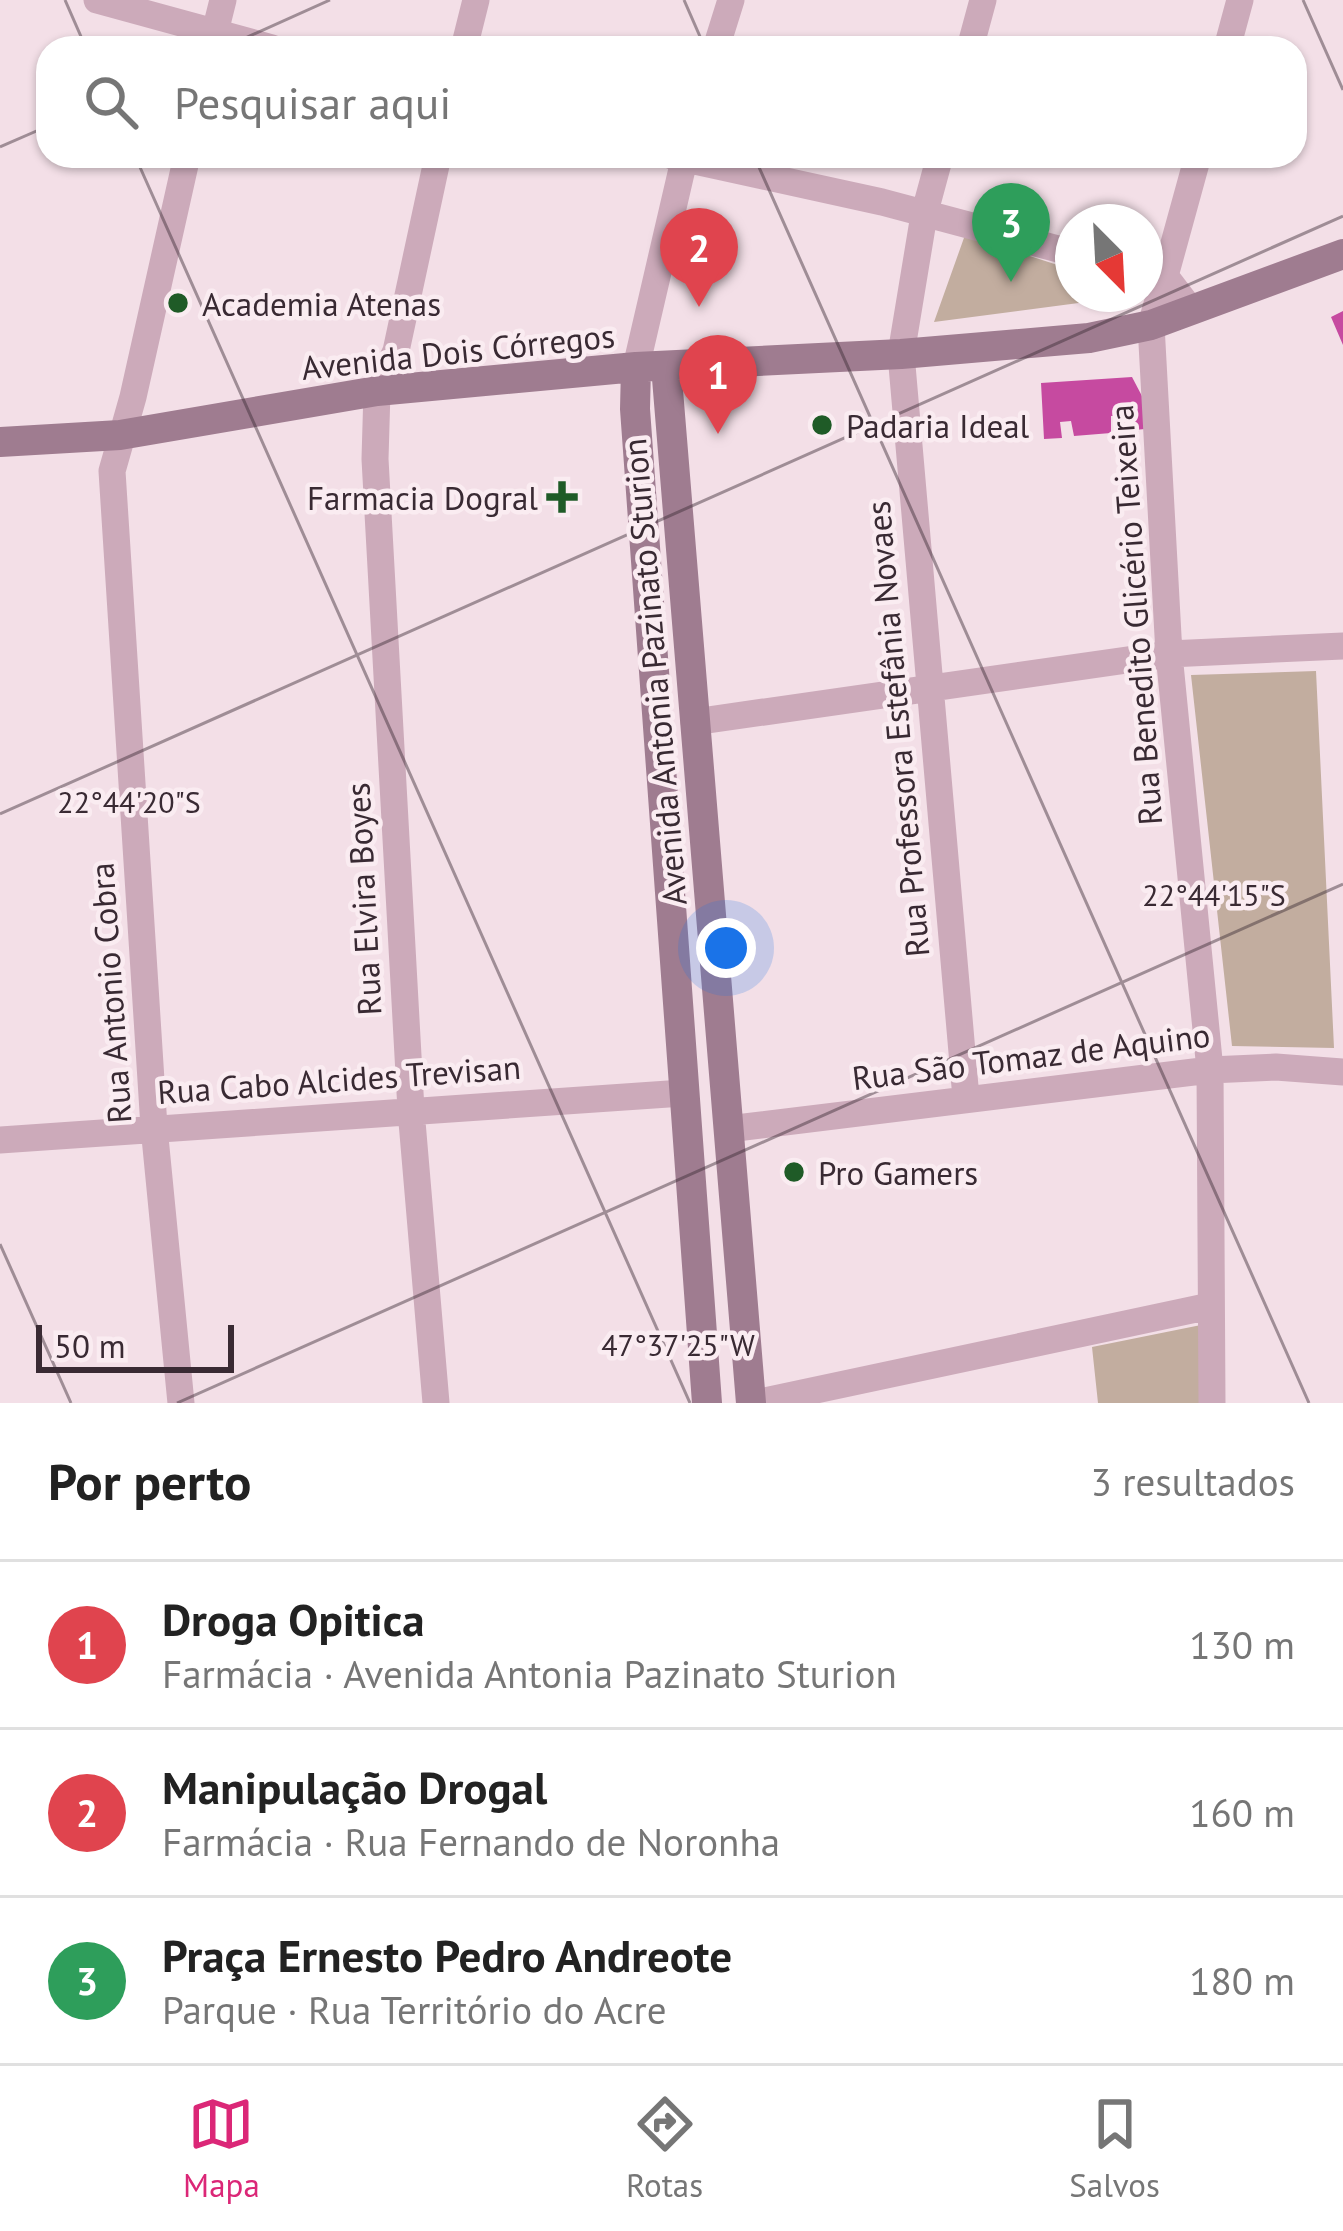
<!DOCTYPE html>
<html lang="pt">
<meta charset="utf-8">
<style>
body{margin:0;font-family:"PT Sans",sans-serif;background:#f6f6f6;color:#222}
.compass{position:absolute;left:1055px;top:204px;width:108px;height:108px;border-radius:50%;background:#fff;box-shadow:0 3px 9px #0004;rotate:156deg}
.scale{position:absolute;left:36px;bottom:30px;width:198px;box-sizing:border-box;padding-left:12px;border:6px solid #392a33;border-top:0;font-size:33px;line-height:42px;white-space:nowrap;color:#392a33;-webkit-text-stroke:9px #faecf1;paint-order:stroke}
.you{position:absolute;left:726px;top:948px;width:42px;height:42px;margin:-30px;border:9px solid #fff;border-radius:50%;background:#1a73e8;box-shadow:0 0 0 18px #1a73e833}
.badge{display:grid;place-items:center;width:78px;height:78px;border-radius:50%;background:#db2777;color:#fff;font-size:39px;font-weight:700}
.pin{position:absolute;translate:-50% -99px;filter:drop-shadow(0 3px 6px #0008)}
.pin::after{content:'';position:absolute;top:63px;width:42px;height:36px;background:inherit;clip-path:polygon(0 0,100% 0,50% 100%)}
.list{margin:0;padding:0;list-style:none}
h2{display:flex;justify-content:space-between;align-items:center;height:156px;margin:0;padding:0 48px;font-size:51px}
h2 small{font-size:39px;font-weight:400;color:#767676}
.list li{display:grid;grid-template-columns:78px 1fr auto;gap:36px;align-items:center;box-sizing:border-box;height:168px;padding:0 48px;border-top:3px solid #e0e0e0}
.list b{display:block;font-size:45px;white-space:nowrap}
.list p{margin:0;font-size:39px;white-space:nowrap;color:#767676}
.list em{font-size:39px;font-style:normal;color:#767676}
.icon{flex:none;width:66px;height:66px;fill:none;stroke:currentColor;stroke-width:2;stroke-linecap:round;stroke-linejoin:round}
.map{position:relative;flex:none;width:1343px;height:1403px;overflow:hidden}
.search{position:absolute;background:#fff;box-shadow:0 3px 9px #0004;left:36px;right:36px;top:36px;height:132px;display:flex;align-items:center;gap:30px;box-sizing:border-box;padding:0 42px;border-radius:36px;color:#767676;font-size:45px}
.sheet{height:660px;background:#fff}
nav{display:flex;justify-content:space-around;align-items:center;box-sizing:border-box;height:168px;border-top:3px solid #e0e0e0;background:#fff;font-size:33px;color:#767676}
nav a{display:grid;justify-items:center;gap:6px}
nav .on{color:#db2777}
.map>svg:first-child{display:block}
.green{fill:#c2ad9f}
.building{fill:#c64aa0}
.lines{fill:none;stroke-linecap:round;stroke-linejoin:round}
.minor{stroke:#ccaaba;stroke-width:27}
.secondary{stroke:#9f7c90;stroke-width:30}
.ticks{fill:none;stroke:#392a33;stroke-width:3;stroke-opacity:0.45}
.poi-dot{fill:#1f5b27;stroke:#faecf1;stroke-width:4.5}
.labels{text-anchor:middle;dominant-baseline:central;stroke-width:9;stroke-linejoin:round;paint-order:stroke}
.poi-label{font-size:33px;fill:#392a33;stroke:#faecf1;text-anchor:start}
.street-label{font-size:33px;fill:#392a33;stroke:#faecf1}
.ticks-label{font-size:30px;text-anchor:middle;fill:#392a33;stroke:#faecf1;stroke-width:9;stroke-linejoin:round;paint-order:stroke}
</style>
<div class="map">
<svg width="1343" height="1403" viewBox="0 0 1343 1403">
<rect width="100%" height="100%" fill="#f3dfe7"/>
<!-- green -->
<path class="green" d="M965,235L1073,270V294H1147L934,322Z
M1316,671L1334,1048L1232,1046L1191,675Z
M1201,1325V1403H1098L1092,1347Z"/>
<!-- building -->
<path class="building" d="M1343,311V345L1331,317Z
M1132,377L1143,398L1145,429L1124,431L1120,416H1111V433L1074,436L1071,421L1060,422L1062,438L1044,439L1041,383Z"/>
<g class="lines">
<!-- minor -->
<path class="minor" d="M97,0L272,48
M211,48L223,0
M464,48L476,0
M716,48L731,0
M970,48L983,0
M1227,48L1240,0
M672,156L882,202L1073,253
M940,156L924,215L901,354L966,1098
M1145,271L1165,276L1151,325L1169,654L1210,1070L1212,1403
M1191,310L1165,276L1198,156
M636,367L685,156
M694,722L1169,654L1343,646
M728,1129L1210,1070L1276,1067L1343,1072
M0,1140L683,1093
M181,1403L154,1127L112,471L133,397L187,156
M436,1403L411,1110L375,459L377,391L396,351L438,156
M755,1403L1210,1306"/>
<!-- secondary -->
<path class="secondary" d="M666,366L751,1403
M636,367L635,409L707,1403
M0,442L120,435L377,391L636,367L901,354L1089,338L1151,325L1343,254"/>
</g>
<!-- ticks -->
<path class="ticks" d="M65,0L86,48M684,0L705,48M1303,0L1343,90M223,48L330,0M0,147L48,126M135,156L690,1403M754,156L1309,1403M0,814L1343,216M0,1244L71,1403M177,1403L1343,884"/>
<!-- markers -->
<g class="poi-dot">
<circle cx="178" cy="303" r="12"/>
<circle cx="822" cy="425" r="12"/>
<path d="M556 479h12v12h12v12h-12v12h-12v-12h-12v-12h12z"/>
<circle cx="794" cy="1172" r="12"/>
</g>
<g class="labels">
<!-- poi labels -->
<g class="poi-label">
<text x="202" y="303">Academia Atenas</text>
<text x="846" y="425">Padaria Ideal</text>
<text x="538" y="497" text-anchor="end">Farmacia Dogral</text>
<text x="818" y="1172">Pro Gamers</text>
</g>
<!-- street labels -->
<g class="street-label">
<text transform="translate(458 351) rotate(-6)">Avenida Dois Córregos</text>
<text transform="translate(1135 615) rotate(-94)">Rua Benedito Glicério Teixeira</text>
<text transform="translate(654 672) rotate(-95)">Avenida Antonia Pazinato Sturion</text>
<text transform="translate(897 729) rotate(-95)">Rua Professora Estefânia Novaes</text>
<text transform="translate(363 899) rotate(-93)">Rua Elvira Boyes</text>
<text transform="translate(110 993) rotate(-94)">Rua Antonio Cobra</text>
<text transform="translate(1031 1056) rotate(-7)">Rua São Tomaz de Aquino</text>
<text transform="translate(339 1079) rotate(-4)">Rua Cabo Alcides Trevisan</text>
</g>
</g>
<g class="ticks-label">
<text x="129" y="813">22°44'20"S</text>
<text x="1214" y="906">22°44'15"S</text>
<text x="678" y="1356">47°37'25"W</text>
</g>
</svg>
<svg class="compass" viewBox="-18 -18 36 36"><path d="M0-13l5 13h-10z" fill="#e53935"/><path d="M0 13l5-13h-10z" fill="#767676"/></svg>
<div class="scale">50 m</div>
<div class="you"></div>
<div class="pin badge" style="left:718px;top:434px;background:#e0444e">1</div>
<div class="pin badge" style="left:699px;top:307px;background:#e0444e">2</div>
<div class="pin badge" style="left:1011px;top:282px;background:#2e9e5b">3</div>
<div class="search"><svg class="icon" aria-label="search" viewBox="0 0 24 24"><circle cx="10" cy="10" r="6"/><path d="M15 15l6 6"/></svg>Pesquisar aqui</div>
</div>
<section class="sheet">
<h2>Por perto<small>3 resultados</small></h2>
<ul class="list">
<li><span class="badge" style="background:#e0444e">1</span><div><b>Droga Opitica</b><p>Farmácia · Avenida Antonia Pazinato Sturion</p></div><em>130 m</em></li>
<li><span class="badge" style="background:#e0444e">2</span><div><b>Manipulação Drogal</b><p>Farmácia · Rua Fernando de Noronha</p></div><em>160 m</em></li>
<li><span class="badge" style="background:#2e9e5b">3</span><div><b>Praça Ernesto Pedro Andreote</b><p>Parque · Rua Território do Acre</p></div><em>180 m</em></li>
</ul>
</section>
<nav>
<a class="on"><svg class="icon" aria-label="map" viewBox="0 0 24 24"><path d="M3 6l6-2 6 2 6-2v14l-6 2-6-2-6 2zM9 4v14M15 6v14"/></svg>Mapa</a>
<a><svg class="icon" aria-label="directions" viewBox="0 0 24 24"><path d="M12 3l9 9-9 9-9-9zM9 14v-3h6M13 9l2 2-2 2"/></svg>Rotas</a>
<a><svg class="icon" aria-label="saved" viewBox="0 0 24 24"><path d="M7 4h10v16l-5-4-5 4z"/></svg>Salvos</a>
</nav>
